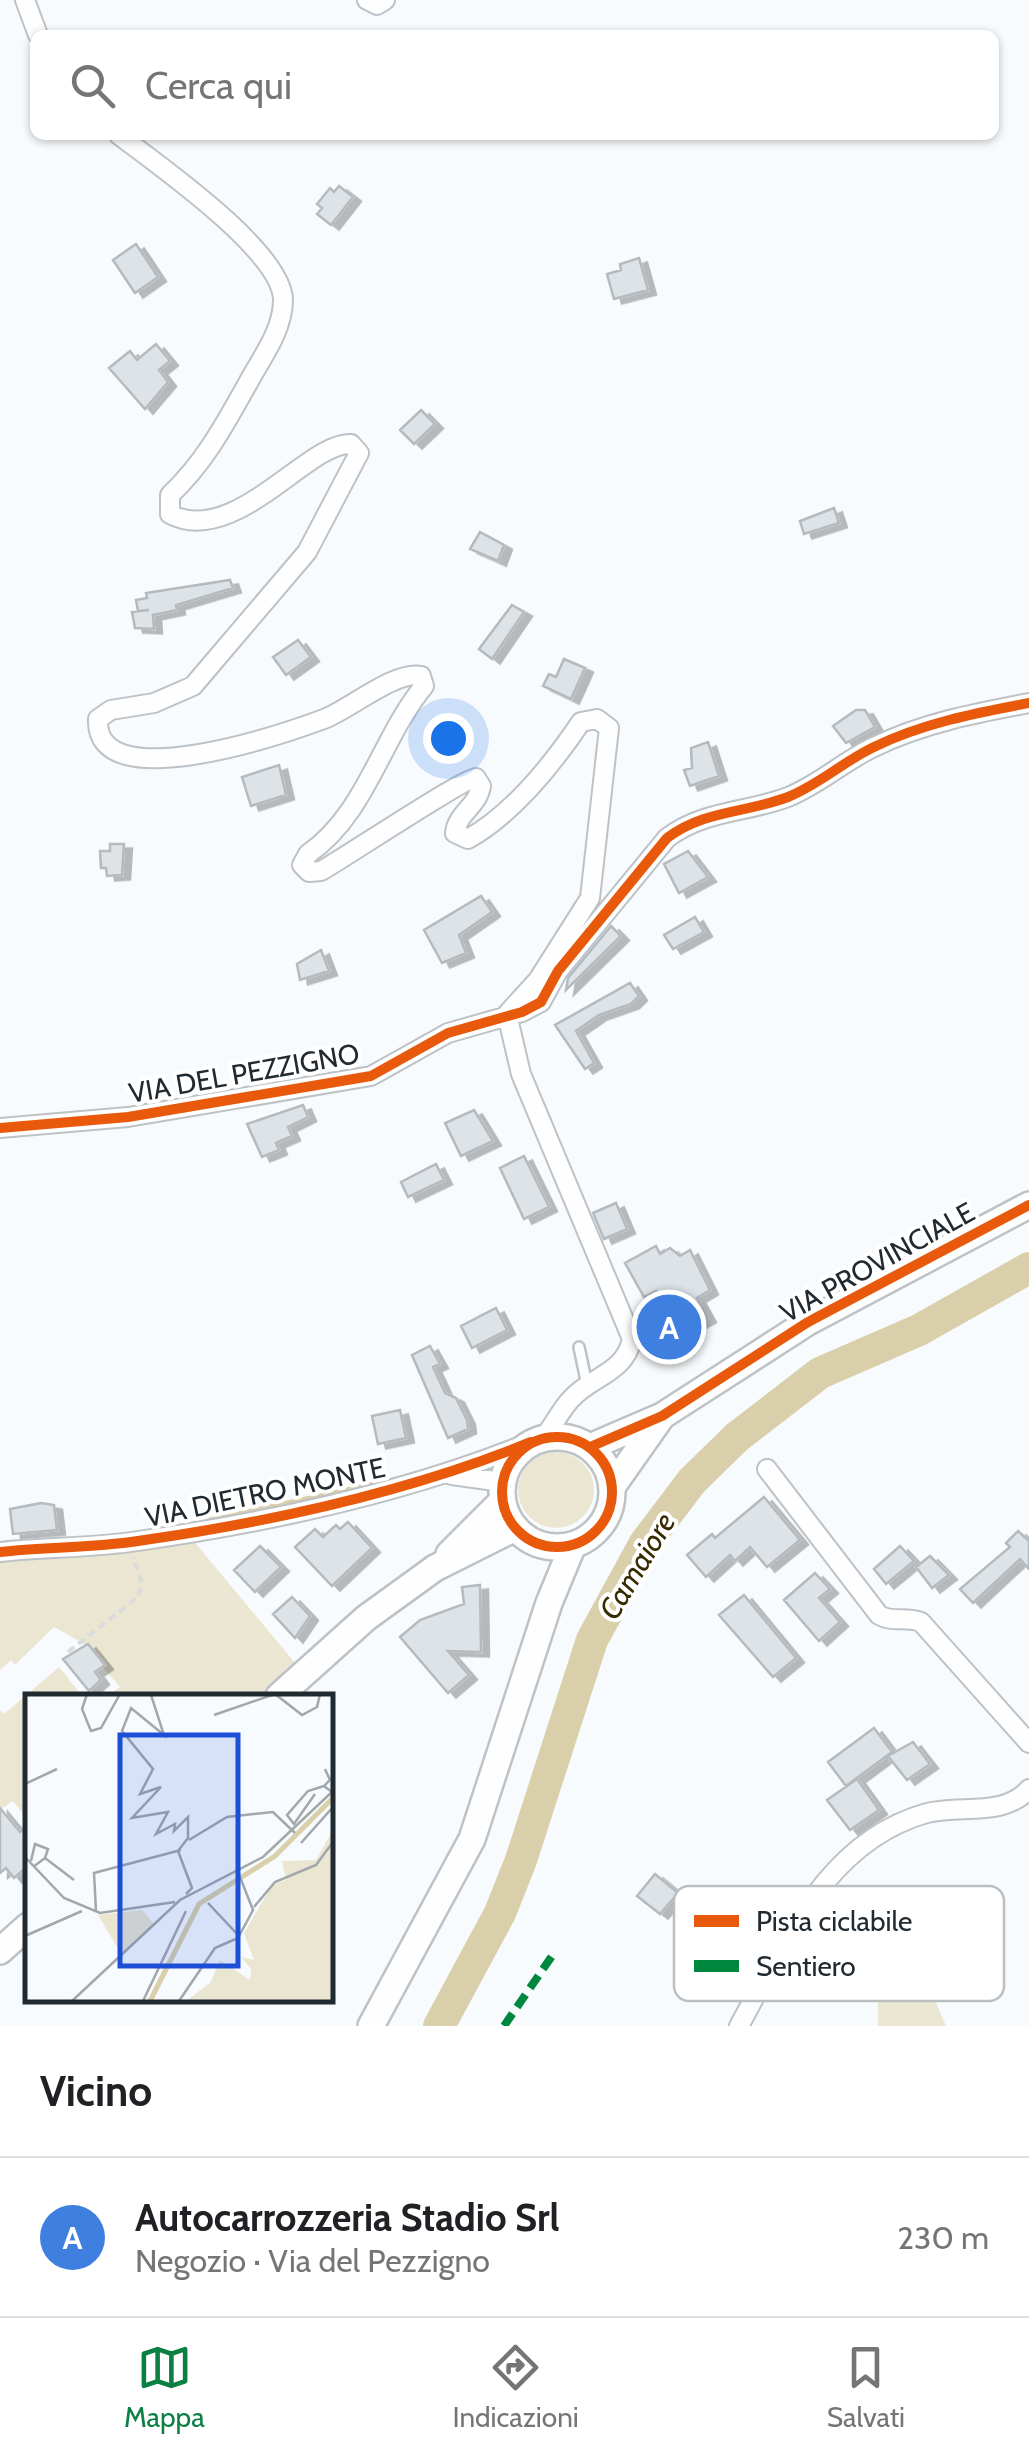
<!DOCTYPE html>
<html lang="it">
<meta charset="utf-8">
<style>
body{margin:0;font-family:Cabin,sans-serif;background:#f6f6f6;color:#202124}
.you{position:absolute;left:448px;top:738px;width:35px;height:35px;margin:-25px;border:8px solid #fff;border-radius:50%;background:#1a73e8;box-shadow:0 0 0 15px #1a73e833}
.badge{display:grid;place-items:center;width:65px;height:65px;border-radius:50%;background:#0b8043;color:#fff;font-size:32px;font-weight:700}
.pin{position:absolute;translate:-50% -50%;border:5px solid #fff;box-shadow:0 2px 10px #0006}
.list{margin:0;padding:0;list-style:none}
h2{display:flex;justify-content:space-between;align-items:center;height:130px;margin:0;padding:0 40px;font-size:42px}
h2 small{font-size:32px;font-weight:400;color:#757577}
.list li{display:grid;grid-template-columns:65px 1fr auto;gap:30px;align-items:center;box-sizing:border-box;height:160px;padding:0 40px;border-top:2px solid #e0e0e0}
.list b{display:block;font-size:38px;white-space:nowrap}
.list p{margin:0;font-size:32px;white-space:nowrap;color:#757577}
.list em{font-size:32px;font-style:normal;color:#757577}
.icon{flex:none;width:55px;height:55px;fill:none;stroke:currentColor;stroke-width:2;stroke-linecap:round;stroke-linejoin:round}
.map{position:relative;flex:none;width:1029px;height:2026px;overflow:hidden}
.search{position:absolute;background:#fff;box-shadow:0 2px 8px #0004;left:30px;right:30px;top:30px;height:110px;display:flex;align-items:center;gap:25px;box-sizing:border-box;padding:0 35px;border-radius:15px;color:#757577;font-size:38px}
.sheet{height:290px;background:#fff}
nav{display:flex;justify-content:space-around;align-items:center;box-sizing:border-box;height:140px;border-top:2px solid #e0e0e0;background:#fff;font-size:28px;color:#757577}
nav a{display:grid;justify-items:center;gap:5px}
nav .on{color:#0b8043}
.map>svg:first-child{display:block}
.green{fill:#eae6d2}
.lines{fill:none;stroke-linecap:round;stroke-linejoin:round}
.stream{stroke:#d9cfaa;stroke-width:5}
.river{stroke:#d9cfaa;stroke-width:32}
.building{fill:#dee3e8;stroke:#b4babe;stroke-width:2.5;filter:url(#shadow)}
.service-casing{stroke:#bdc2c7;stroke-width:14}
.minor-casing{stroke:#bdc2c7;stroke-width:22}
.secondary-casing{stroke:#bdc2c7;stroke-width:30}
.path{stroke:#dadcdc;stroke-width:4;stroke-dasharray:8 5;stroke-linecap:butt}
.service{stroke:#fefeff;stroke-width:9}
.minor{stroke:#fefeff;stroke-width:18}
.secondary{stroke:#fefeff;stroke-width:25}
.quiet{stroke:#00873e;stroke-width:8;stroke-dasharray:15 8;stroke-linecap:butt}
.cycleway-casing{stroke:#fff;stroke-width:16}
.cycleway{stroke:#e8590c;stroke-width:10}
.labels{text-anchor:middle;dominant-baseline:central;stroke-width:8;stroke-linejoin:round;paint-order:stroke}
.street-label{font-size:28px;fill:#212a31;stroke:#fff}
.water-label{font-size:30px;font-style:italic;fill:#372b00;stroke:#fff}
.inset-river{fill:none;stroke:#d9cfaa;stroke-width:5}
.inset-road{fill:none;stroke:#a2a7ab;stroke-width:2.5}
.view{fill:#1d4ed8;fill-opacity:0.15;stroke:#1d4ed8;stroke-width:5}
.inset-edge{fill:none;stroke:#212a31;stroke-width:5}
.key{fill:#fff;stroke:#bcbfc1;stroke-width:2.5}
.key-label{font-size:28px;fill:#212a31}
</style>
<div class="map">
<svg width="1029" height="2026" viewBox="0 0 1029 2026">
<defs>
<filter id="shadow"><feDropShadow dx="8" dy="4.5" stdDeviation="0" flood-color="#0004"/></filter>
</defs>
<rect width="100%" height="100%" fill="#f8fbfd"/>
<!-- green -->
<path class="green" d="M518 1490a38 38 0 1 1 76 0a38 38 0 1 1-76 0Z
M187,1533L301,1670L271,1696H107L120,1687L81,1642L54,1627L15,1665L11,1660L0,1670V1559Z
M59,1667L82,1696H28L27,1819L13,1801L0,1810V1710L4,1714Z
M878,1975L929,1987L946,2026H878Z"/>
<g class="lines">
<!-- stream -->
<path class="stream" d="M183,1526L397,1479"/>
<!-- river -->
<path class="river" d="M439,2026L500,1913L521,1860L592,1640L645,1543L692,1481L737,1437L820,1373L919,1330L1029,1268"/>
</g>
<!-- building -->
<path class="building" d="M339,186L353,197L331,225L317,214L322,208L317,204L330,188L334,192Z
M136,244L158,277L135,293L113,260Z
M639,258L648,290L614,299L607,274L621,270L620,264Z
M156,344L170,361L159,370L168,382L145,409L109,368L130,351L137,360Z
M421,410L435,424L414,444L400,430Z
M834,508L839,523L804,534L800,521Z
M480,532L504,545L498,561L470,549Z
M230,580L233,588L176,605L177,610L153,615L154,629L135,628L132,612L149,610L138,611L136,600L147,598L146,593Z
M512,605L524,612L492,659L479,649Z
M298,640L311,657L286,675L273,657Z
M564,659L585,668L571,699L543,686L549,674L556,677Z
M856,710H865L875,727L846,743L833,726Z
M708,742L719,776L690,786L684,770L692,768L691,748Z
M279,765L286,795L251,806L242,777Z
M110,844H124L122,875L107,876L106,868H101L100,851H110Z
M688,851L708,877L679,893L664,864Z
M481,896L492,912L459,935L466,953L442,963L424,930Z
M695,917L704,932L673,949L664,935Z
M611,926L621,936L566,990L568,978Z
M321,950L329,971L300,980L297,964Z
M630,983L639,996L631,1004L599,1015L576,1031L594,1063L585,1069L555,1025Z
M303,1105L308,1117L288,1127L292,1136L276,1143L279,1150L262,1157L247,1124Z
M474,1110L493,1141L461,1156L445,1123Z
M524,1156L549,1207L524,1219L500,1168Z
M436,1164L444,1180L408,1197L401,1182Z
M616,1203L627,1229L604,1239L593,1213Z
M656,1246L660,1254L670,1248L680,1256L690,1250L710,1290L697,1298L708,1318L667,1340L657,1322L670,1314L656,1291L644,1297L625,1263Z
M496,1308L507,1330L472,1348L461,1326Z
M430,1346L440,1364L433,1367L445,1393L456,1398L467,1420L468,1429L448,1438L412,1355Z
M400,1410L406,1438L378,1444L372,1416Z
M764,1497L800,1540L767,1567L750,1547L735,1561L730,1555L706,1577L687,1555L712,1534L715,1538Z
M41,1503L54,1505L57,1530L13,1534L10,1509Z
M348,1522L372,1548L332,1586L295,1547L315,1529L323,1537L336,1525L340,1529Z
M1018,1531L1029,1541V1569L1020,1559L973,1603L960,1589L1010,1547L1006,1543Z
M260,1546L281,1567L255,1592L234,1570Z
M900,1546L914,1561L886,1584L874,1569Z
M930,1556L949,1575L932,1588L916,1567Z
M815,1573L830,1589L819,1598L840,1622L819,1641L784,1600Z
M480,1585L481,1652L448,1651L469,1675L448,1693L400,1637L420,1620L464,1604L462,1587Z
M744,1595L796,1658L773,1677L719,1615Z
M292,1597L310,1616L295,1638L273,1614Z
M88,1644L105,1665L95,1672L101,1680L89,1691L63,1659Z
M874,1728L892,1752L846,1786L828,1762Z
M913,1742L930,1764L907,1780L888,1756Z
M857,1779L879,1810L850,1830L827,1800Z
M0,1808L20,1832L28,1825V1866L14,1878L6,1868L0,1873Z
M655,1874L678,1893L660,1914L637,1896Z"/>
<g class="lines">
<defs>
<path id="service" d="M579,1347L587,1385"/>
<path id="minor" d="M25,0L38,35
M367,0L377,5L385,0
M119,135C158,165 282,251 283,300C283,330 262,357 248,383C225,424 205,462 170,495V514C234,548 309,441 351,444L359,453L307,552L193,686L154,703L111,710L98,719C94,800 286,733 324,719C350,709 396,670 421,676L424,686C381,738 366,814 308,854L302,865L309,872L321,871C344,858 464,778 476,778L481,786C478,806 457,813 455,833L468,839C514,813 552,765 581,722L597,719L609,728L590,898L538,980L507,1014
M507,1014L521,1074L632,1339C625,1373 592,1376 572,1398C561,1409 554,1425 544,1437
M0,1128L128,1117L371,1076L448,1033L522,1012L541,1002L558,971L667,838C704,810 746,813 788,797C820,784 844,761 874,747C923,723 976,713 1029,703
M767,1469L879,1615C892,1623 906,1616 921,1622L1029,1743
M452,1475L502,1482
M0,1552C46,1547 92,1548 138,1541C271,1522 406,1493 531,1442
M739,2026C785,1943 826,1841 927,1813C960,1804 1003,1818 1029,1789"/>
<path id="secondary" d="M502 1492a55 55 0 1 1 110 0a55 55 0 1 1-110 0Z
M590,1447L662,1416L808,1322L1029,1205
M612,1487L662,1416
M449,1554L502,1501
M279,1696L366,1618L435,1568L515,1528
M0,1951L28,1926
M371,2026L472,1839L549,1603L573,1545"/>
</defs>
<!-- service casing -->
<use href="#service" class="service-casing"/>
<!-- minor casing -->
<use href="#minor" class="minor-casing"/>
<!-- secondary casing -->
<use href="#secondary" class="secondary-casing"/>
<!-- path -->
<path class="path" d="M68,1652L138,1597L142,1583L133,1557
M22,1804L28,1811"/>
<!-- service -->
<use href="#service" class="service"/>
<!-- minor -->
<use href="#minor" class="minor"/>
<!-- secondary -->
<use href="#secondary" class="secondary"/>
<!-- quiet -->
<path class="quiet" d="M504,2026L554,1953"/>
<defs>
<path id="cycleway" d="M0,1128L128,1117L371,1076L448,1033L522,1012L541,1002L558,971L667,838C704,810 746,813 788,797C820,784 844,761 874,747C923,723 976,713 1029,703
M502 1492a55 55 0 1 1 110 0a55 55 0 1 1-110 0Z
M590,1447L662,1416L808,1322L1029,1205
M0,1552C46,1547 92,1548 138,1541C271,1522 406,1493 531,1442"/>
</defs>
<!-- cycleway casing -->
<use href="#cycleway" class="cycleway-casing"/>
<!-- cycleway -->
<use href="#cycleway" class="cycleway"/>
</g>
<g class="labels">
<!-- street labels -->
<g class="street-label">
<text transform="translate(244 1073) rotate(-10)">VIA DEL PEZZIGNO</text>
<text transform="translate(877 1262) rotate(-29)">VIA PROVINCIALE</text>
<text transform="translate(265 1492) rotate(-12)">VIA DIETRO MONTE</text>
</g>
<!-- water labels -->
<g class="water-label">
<text transform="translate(637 1566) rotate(-59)">Camaiore</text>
</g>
</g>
<!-- overview -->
<g transform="translate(25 1694)">
<rect width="308" height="308" fill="#f8fbfd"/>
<path d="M307,138V307H161L185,289L195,266L225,286L226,275L216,263L229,266L219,239L247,191L261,186L257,167L291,166ZM117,216L130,231L97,261L73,221Z" fill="#eae6d2"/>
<path class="inset-river" d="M125,307L174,210L250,162L308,104"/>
<path class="inset-road" d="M62,0L57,15L66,37L76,34L95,0M126,1L139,41L106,14L97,37L128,75L115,100L136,93L107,124L143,118L131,140L150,130L149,137L163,123V144L153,157M189,21L250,0L277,21L292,13L295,0M300,75L305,86L299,92L307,98M0,90L32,75M290,100L269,130L262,121L283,97L299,92M164,146L202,123L248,118L270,139M276,149L308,113M153,157L167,194L161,200M0,163L39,204L75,219L150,208M6,167L10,150L23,155L20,164M8,173L20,164L49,186M183,209L214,242M229,213L250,188L291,171L308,148M71,217L69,179L156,156M0,242L57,217M47,307L155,206L238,163L308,97M118,307L161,217M154,307L190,254L213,244L228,216L213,178"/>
<path class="view" d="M95,41H213V272H95Z"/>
<rect width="308" height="308" class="inset-edge"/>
</g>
<!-- legend -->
<rect x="674" y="1886" width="330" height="115" rx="15" class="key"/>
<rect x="694" y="1915" width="45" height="12" fill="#e8590c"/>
<rect x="694" y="1960" width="45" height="12" fill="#00873e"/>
<g class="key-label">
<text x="756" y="1931">Pista ciclabile</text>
<text x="756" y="1976">Sentiero</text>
</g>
</svg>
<div class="you"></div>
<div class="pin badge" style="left:669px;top:1327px;background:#3f7fe0">A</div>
<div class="search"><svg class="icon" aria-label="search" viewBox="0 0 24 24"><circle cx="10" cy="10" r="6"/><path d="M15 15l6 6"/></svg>Cerca qui</div>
</div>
<section class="sheet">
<h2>Vicino<small></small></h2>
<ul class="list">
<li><span class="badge" style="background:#3f7fe0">A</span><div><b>Autocarrozzeria Stadio Srl</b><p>Negozio · Via del Pezzigno</p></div><em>230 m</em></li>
</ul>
</section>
<nav>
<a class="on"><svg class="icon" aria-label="map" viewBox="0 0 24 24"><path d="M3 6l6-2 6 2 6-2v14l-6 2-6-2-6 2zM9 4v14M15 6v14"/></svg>Mappa</a>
<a><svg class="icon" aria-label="directions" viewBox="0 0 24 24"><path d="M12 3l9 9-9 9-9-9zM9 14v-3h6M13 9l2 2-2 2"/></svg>Indicazioni</a>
<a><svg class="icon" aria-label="saved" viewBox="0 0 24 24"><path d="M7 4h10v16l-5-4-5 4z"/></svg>Salvati</a>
</nav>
